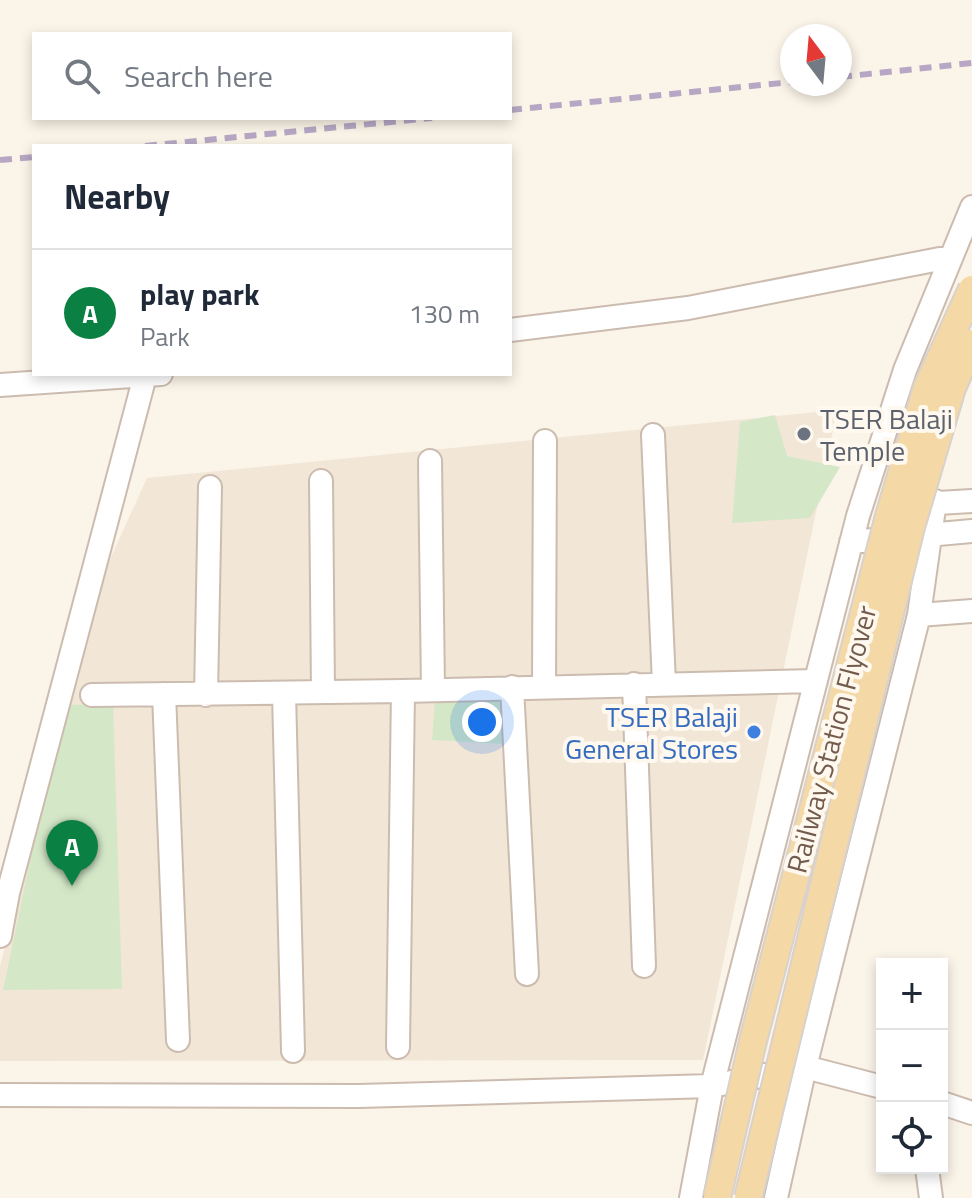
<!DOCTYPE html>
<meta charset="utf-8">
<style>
body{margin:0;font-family:"Titillium Web",sans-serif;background:#f6f6f7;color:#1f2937}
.controls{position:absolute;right:24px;bottom:24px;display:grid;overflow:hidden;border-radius:0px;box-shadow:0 4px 12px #0003}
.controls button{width:72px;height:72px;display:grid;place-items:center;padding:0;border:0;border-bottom:2px solid #e0e1e3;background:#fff;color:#1f2937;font:40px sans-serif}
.compass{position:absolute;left:780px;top:24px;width:72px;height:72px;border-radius:50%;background:#fff;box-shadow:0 4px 12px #0003;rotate:344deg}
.you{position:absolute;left:482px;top:722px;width:28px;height:28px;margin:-20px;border:6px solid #fff;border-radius:50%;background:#1a73e8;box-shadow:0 0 0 12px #1a73e833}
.badge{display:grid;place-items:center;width:52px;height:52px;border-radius:50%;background:#0b8043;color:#fff;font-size:26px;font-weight:700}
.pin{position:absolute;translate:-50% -66px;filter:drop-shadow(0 2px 4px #0008)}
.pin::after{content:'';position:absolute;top:42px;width:28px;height:24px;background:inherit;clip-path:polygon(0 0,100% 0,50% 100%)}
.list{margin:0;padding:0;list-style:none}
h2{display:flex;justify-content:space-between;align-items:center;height:104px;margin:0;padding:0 32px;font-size:34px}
h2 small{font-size:26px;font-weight:400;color:#747a83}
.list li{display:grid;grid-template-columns:52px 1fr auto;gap:24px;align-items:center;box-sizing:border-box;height:128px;padding:0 32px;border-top:2px solid #e0e1e3}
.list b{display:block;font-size:30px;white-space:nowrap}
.list p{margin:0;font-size:26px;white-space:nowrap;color:#747a83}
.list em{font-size:26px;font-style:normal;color:#747a83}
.icon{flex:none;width:44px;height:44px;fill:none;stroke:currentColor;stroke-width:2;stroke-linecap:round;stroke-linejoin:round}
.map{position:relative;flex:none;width:972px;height:1198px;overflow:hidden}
.search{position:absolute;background:#fff;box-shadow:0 4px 12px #0003;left:32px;top:32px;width:480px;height:88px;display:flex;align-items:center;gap:20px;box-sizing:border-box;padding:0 28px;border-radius:0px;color:#747a83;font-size:30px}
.panel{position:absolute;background:#fff;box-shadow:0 4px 12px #0003;left:32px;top:144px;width:480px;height:232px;border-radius:0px}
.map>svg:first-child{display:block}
.residential{fill:#f2e6d7}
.green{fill:#d4e8c7}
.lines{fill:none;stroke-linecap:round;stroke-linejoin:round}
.minor-casing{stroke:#ccbcaf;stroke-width:26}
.minor{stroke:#fff;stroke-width:22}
.rail{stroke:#b7a7c4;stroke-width:6;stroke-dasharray:12 8;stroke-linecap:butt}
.major-bridge-casing{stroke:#d8d1cd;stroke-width:30;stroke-linecap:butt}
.major-bridge{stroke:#f4d9a6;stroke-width:26}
.worship-dot{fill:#6b7280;stroke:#fef8ee;stroke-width:3}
.shop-dot{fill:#3f7fe0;stroke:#fef8ee;stroke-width:3}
.labels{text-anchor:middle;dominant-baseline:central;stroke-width:8;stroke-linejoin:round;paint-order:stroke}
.worship-label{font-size:28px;fill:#5b616d;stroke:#fef8ee;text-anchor:start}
.shop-label{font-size:28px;fill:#366cbe;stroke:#fef8ee;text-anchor:end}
.street-label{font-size:28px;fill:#735c4e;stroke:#fef8ee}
</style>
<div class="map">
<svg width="972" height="1198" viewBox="0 0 972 1198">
<rect width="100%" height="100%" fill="#fbf4e8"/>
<!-- residential -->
<path class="residential" d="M837,410L703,1060L0,1061V966L47,783L77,632L147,478Z"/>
<!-- green -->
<path class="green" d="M775,415L787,456L840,467L810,518L732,523L740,422Z
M435,700L508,701L506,744L432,740Z
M113,704L122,989L3,990L63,705Z"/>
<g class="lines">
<defs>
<path id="minor" d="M510,330L688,308L950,257
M0,385L161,374
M653,435L664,684
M430,461L433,689
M321,481L323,692
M921,504L972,501
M851,542L972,531
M919,615L972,611
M634,684L644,966
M544,686L545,441
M512,687L527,974
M284,693L293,1051
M164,694L178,1040
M92,695L403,691L816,681
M206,695L210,487
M0,936L8,893L145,376
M398,1047L403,691
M0,1095L359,1096L712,1086L805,1067L882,1087
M942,1103L972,1113
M927,1168L931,1198
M691,1198L712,1086L858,516L905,370L972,207
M776,1198L805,1067L919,615L935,501"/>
</defs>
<!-- minor casing -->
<use href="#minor" class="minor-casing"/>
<!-- minor -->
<use href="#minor" class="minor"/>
<!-- rail -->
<path class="rail" d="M840,77L972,63
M510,110L792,82
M145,146L432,118
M0,160L34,157"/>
<defs>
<path id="major-bridge" d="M717,1198L753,1041L889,516L927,388L972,289
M748,1198L911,527L952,388L972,343"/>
</defs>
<!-- major-bridge casing -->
<use href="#major-bridge" class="major-bridge-casing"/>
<!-- major-bridge -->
<use href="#major-bridge" class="major-bridge"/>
</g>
<!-- markers -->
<circle class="worship-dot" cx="804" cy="434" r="8"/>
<circle class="shop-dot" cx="754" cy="732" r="8"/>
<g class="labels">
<!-- worship labels -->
<g class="worship-label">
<text x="820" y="418">TSER Balaji<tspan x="820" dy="32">Temple</tspan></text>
</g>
<!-- shop labels -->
<g class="shop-label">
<text x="738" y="716">TSER Balaji<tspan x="738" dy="32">General Stores</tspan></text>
</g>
<!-- street labels -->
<g class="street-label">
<text transform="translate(831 739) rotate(-75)">Railway Station Flyover</text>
</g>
</g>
</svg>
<div class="controls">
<button>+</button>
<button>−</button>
<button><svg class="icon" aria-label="locate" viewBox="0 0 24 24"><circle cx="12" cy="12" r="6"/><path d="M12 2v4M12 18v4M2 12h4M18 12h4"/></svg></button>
</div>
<svg class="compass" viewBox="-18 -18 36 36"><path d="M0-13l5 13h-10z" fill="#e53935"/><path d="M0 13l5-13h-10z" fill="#747a83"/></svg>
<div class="you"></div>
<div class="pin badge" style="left:72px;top:886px">A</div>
<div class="search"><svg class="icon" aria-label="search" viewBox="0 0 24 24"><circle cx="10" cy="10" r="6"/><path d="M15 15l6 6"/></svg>Search here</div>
<section class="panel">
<h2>Nearby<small></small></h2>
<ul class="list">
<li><span class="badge">A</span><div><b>play park</b><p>Park</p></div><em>130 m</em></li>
</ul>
</section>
</div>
